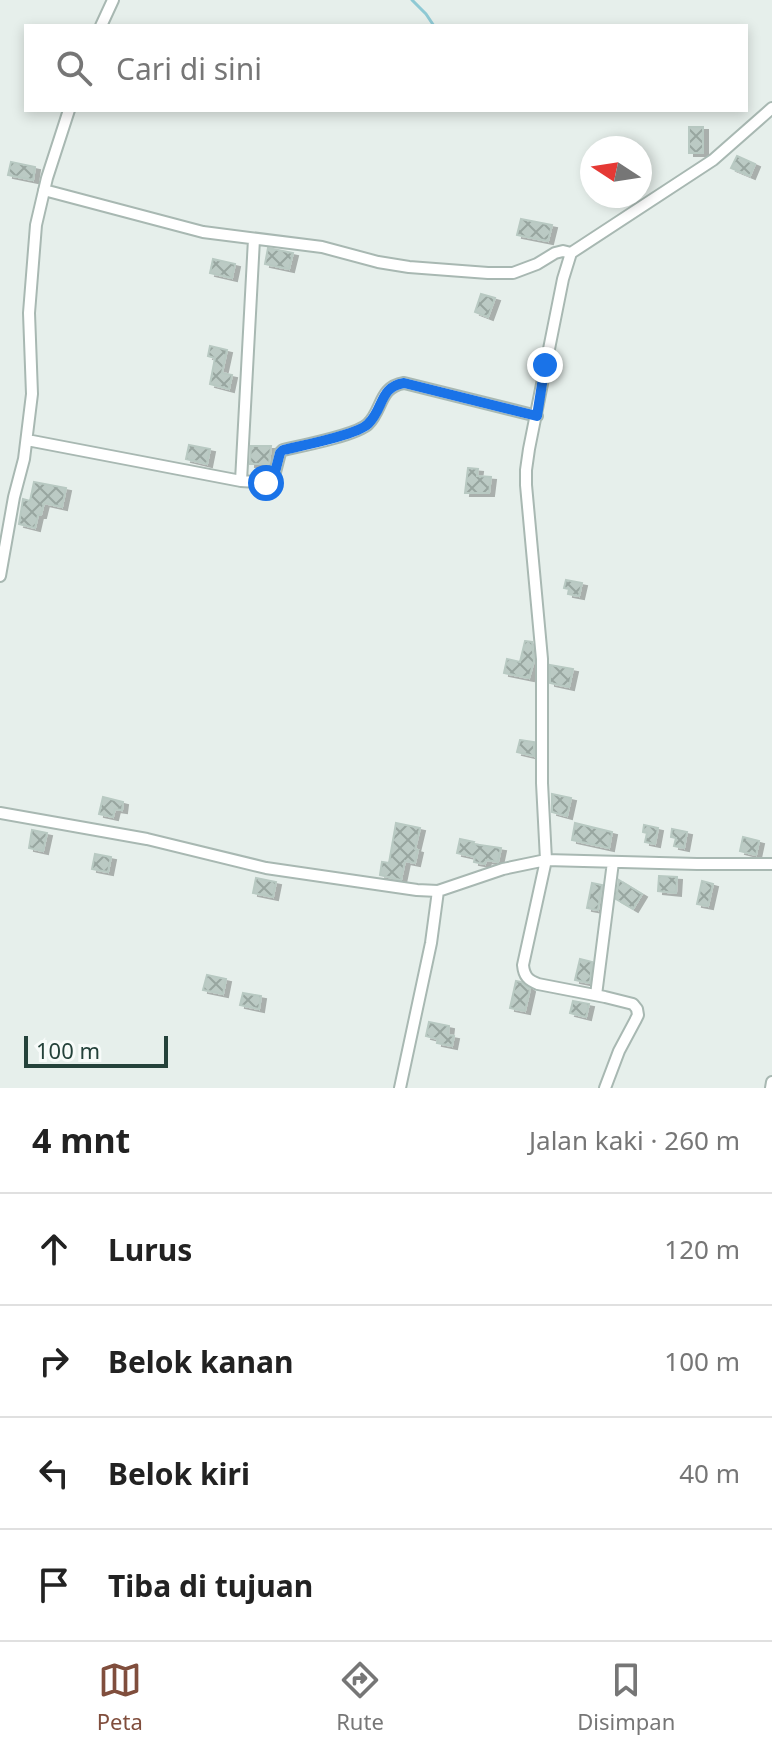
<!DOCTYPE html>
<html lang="id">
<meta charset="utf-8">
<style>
body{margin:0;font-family:"Noto Sans",sans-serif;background:#f2f2f2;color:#222}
.compass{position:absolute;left:580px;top:136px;width:72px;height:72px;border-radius:50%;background:#fff;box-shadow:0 4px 12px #0003;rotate:282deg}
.scale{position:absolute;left:24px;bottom:20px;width:144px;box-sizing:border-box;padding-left:8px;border:4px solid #24423a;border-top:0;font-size:22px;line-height:28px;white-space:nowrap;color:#24423a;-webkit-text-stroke:6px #f7fbf9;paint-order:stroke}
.stop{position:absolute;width:24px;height:24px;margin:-18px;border:6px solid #1a73e8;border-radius:50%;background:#fff}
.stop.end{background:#1a73e8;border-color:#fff;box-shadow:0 2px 8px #0008}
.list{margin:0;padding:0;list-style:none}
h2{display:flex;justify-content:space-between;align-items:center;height:104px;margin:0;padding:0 32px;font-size:34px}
h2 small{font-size:26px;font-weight:400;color:#767676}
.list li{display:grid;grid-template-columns:52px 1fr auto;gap:24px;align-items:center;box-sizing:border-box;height:112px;padding:0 32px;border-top:2px solid #e0e0e0}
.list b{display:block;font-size:30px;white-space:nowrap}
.list em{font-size:26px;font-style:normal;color:#767676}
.icon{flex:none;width:44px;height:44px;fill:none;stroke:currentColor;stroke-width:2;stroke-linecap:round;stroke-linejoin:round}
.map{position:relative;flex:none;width:772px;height:1088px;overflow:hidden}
.search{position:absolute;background:#fff;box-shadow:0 4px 12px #0003;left:24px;right:24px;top:24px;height:88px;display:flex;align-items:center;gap:20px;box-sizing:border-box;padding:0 28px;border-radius:0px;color:#767676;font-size:30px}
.sheet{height:552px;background:#fff}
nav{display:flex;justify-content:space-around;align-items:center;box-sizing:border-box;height:112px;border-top:2px solid #e0e0e0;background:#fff;font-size:22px;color:#767676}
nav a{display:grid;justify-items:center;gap:4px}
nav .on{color:#804e3d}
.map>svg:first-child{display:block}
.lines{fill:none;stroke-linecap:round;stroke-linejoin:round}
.stream{stroke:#8ec9d4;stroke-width:3}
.building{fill:url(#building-cross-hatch);stroke:#b8c9c2;stroke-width:2;filter:url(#shadow)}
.minor-casing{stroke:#a8b8b2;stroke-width:14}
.minor{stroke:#fff;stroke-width:10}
.route{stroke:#1a73e8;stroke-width:10}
</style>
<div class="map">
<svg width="772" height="1088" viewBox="0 0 772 1088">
<defs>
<pattern id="building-cross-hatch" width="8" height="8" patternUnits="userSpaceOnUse" patternTransform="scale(2)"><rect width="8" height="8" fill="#bbcac4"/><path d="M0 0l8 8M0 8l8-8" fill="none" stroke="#98a6a0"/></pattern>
<filter id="shadow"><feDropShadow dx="5" dy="3" stdDeviation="0" flood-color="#0004"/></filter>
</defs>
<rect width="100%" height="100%" fill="#e6efeb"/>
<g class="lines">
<!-- stream -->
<path class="stream" d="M412,0L426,14L434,26"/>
</g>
<!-- building -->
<path class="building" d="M689,127H703V153H689Z
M737,156L755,164L750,176L731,168Z
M11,162L35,167L33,180L8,175Z
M521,219L552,225L548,241L517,235Z
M268,248L293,253L289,269L265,264Z
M213,259L235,264L232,278L210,273Z
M481,294L495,298L488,317L475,312Z
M210,346L227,350L222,373L232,375L229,389L210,384L215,358L208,356Z
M189,445L210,449L207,464L186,459Z
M251,446H271L269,464H250Z
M468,468L478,469L477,476L491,477L489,493H465Z
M34,482L66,488L62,507L44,503L41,515H38L35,528L19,524L23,499L30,501Z
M566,580L582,583L579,596L568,594L569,589L564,588Z
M525,641L532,642L534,661L529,678L504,673L507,659L520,662Z
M550,665L573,669L569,687L550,683Z
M520,740L534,742V756L517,752Z
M552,794L571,798L567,816L552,812Z
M103,797L123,802L122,810L115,809L113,817L99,814Z
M396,823L420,828L415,849L418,850L415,863L405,861L401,880L380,875L382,862L389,863Z
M575,823L612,832L609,848L572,840Z
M644,825L658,828L655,844L645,842L647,833L643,832Z
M672,829L687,832L684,848L674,846L676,838L671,837Z
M32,830L47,833L43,851L29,848Z
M743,837L759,841L756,855L740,851Z
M460,839L474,842L473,844L501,848L498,862L486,860L485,864L474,862L475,857L457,853Z
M95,854L111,857L108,872L92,869Z
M659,876L677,877L676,893L658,891Z
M256,878L276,882L273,897L253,893Z
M619,880L642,894L633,909L616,899Z
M702,881L713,884L708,906L697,904Z
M592,883L602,885L598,910L587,908Z
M580,959L592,962L590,983L575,980Z
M207,975L226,979L223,994L203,990Z
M516,981L521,982L530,989L525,1011L510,1008Z
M243,993L261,996L259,1009L240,1005Z
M573,1001L589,1004L586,1017L570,1013Z
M429,1022L449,1026L448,1035L454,1036L452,1046L437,1043L438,1039L426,1036Z"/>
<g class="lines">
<defs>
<path id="minor" d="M101,26L113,0
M44,190L203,232L322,247L378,262L409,267L488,273H513L537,264L555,253L563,251L571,253
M27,440L241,481L271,483L273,480L280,453L283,450C301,446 357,435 368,424C383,409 379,387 404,383L537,416
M241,481L254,239
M0,576L14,497L24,459L32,394L29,313L36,225L47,178L69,110
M0,813L147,839L266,868L417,890L438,891L503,869L546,860L697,864H772
M596,995L613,862
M400,1088L431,943L438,891
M605,1088L619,1051L635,1021L638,1015L637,1009L633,1004L605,997L538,984C528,980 524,976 523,965L546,860L542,783V659L526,485V470L529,449L563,279L571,253L713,160L772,108
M771,1088L772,1082"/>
</defs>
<!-- minor casing -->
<use href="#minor" class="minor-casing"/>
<!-- minor -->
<use href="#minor" class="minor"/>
</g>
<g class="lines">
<!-- route -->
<path class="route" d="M266,483H271L273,480L280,453L283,450C300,446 357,435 368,424C384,409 379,387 404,383L537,416L545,365"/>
</g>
</svg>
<svg class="compass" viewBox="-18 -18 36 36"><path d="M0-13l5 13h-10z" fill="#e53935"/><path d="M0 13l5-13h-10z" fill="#767676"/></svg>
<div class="scale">100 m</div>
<div class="stop" style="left:266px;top:483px"></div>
<div class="stop end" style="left:545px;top:365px"></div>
<div class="search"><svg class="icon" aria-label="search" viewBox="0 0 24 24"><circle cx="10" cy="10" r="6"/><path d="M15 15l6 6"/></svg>Cari di sini</div>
</div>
<section class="sheet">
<h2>4 mnt<small>Jalan kaki · 260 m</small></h2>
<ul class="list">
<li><svg class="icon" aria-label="ahead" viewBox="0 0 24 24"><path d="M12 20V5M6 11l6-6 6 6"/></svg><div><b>Lurus</b></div><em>120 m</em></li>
<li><svg class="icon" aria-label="right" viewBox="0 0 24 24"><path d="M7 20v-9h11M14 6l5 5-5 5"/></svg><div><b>Belok kanan</b></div><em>100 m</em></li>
<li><svg class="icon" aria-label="left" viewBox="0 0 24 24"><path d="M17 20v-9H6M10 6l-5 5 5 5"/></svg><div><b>Belok kiri</b></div><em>40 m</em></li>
<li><svg class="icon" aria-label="arrive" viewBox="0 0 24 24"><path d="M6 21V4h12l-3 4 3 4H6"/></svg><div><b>Tiba di tujuan</b></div></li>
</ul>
</section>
<nav>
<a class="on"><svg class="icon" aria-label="map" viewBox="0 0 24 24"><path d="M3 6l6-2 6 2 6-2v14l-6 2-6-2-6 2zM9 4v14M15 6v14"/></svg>Peta</a>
<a><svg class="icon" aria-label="directions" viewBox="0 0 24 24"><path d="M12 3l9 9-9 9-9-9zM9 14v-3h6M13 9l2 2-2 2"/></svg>Rute</a>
<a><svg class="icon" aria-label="saved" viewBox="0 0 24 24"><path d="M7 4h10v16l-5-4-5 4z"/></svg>Disimpan</a>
</nav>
